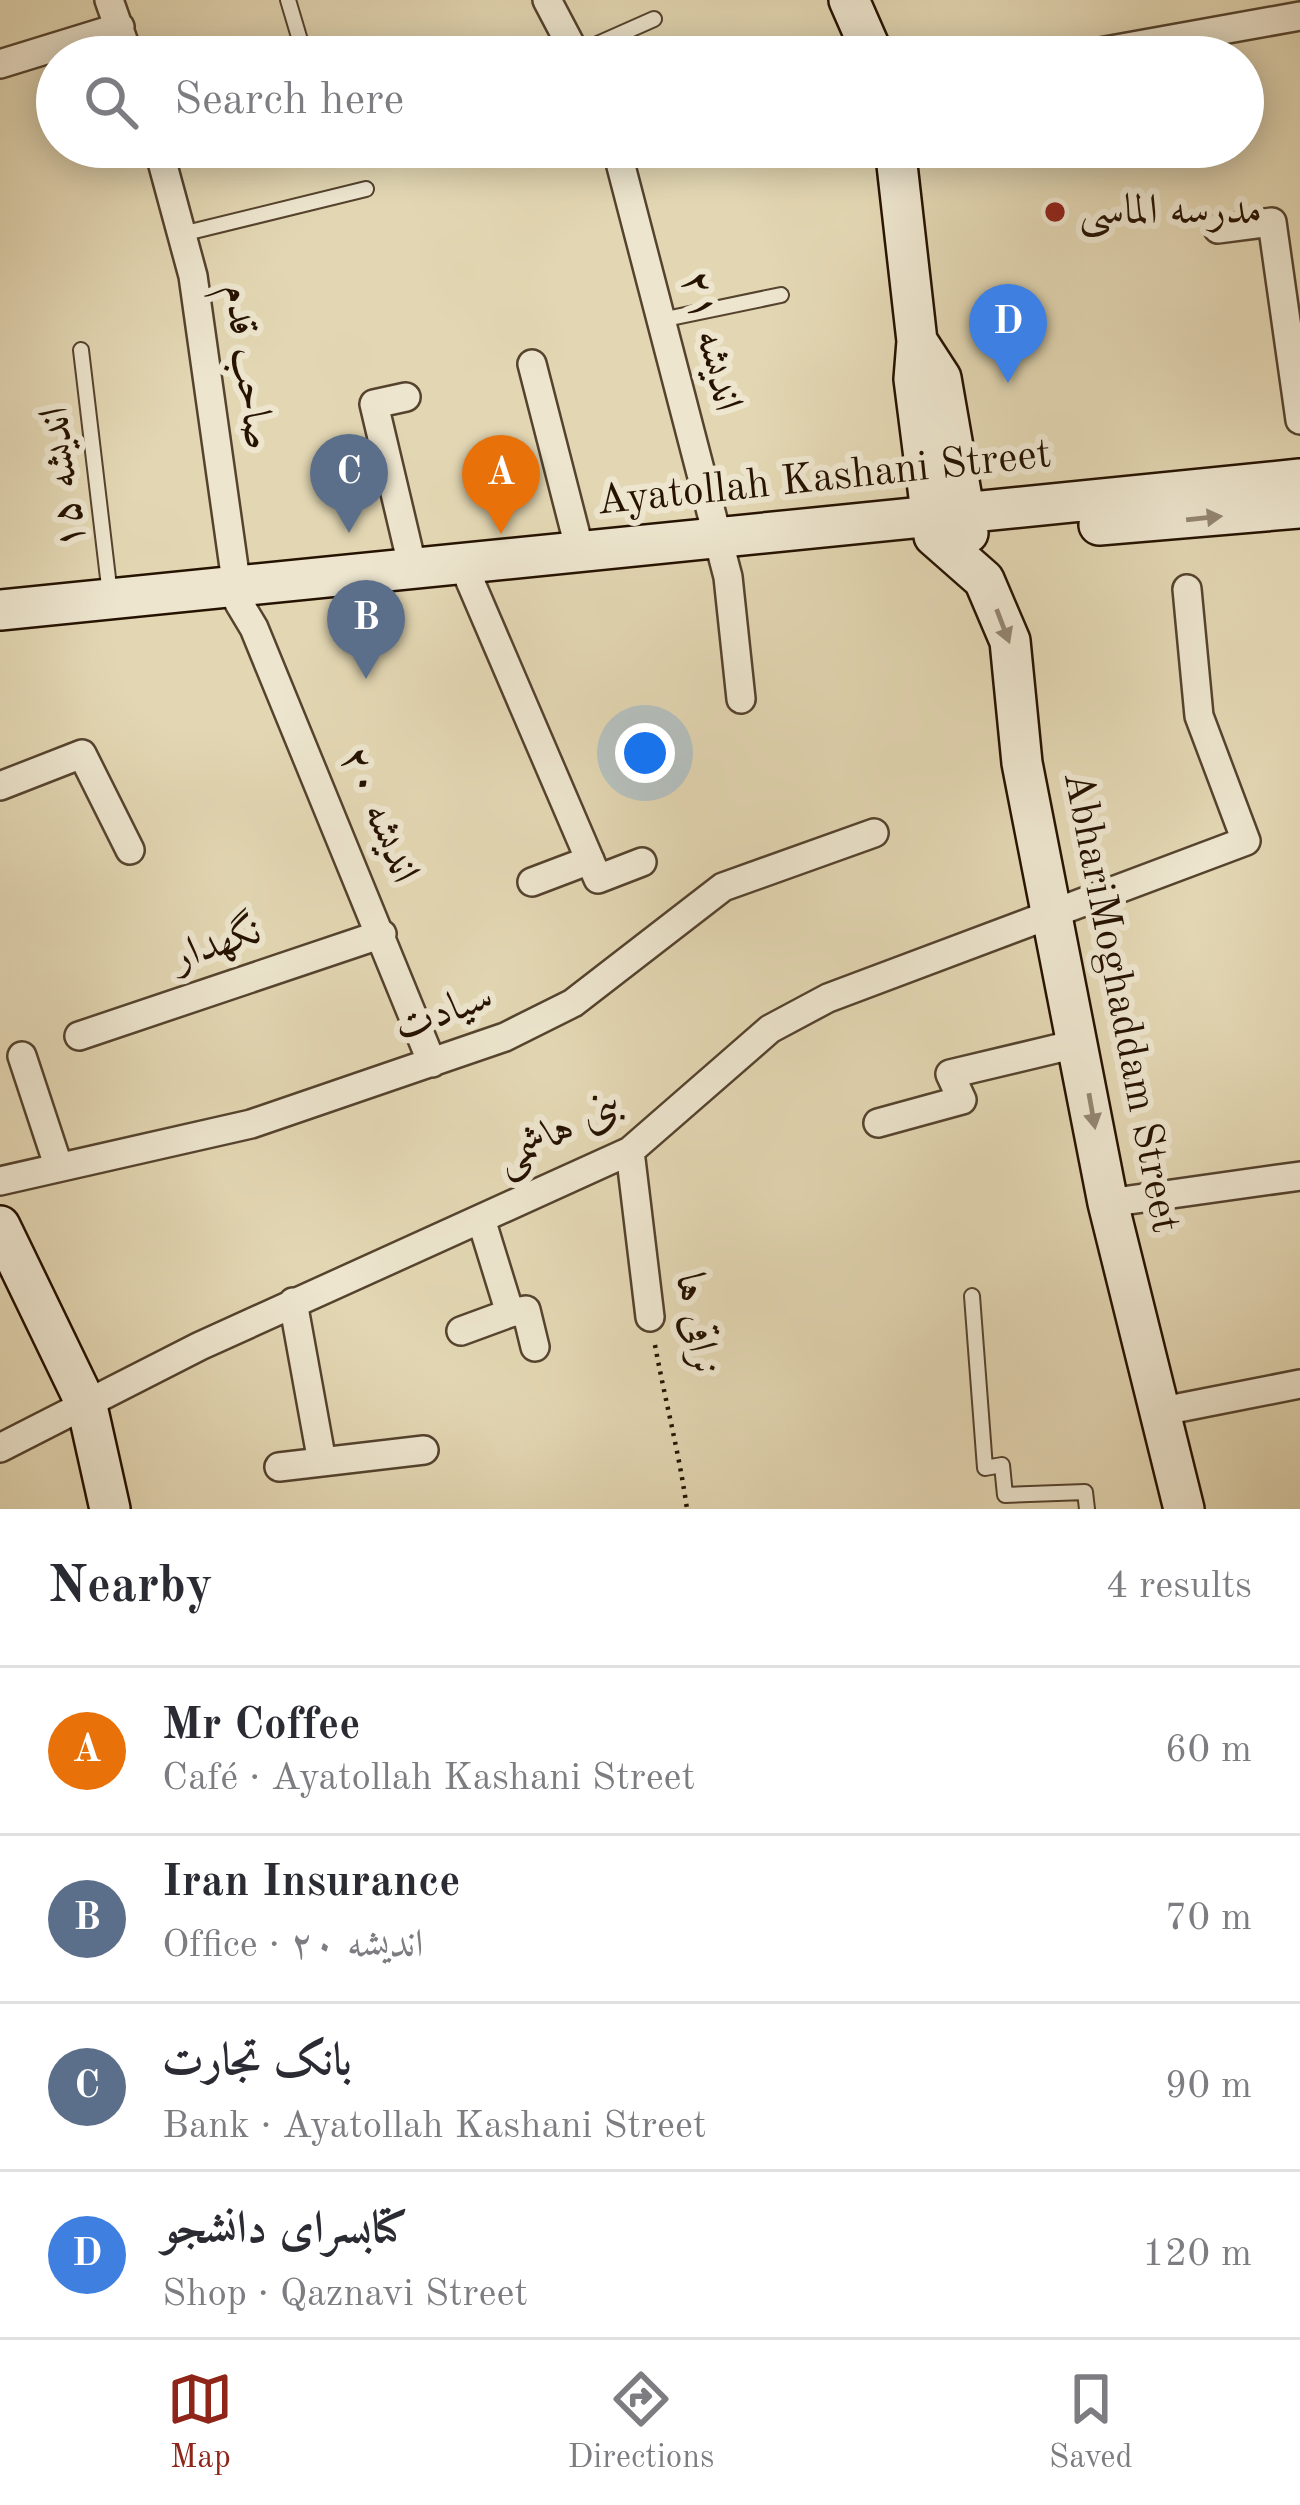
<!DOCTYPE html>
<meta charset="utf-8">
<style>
body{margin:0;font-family:"Old Standard TT",Amiri,serif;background:#f7f7f7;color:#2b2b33}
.you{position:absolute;left:645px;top:753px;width:42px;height:42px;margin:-30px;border:9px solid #fff;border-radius:50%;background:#1a73e8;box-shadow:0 0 0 18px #1a73e833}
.badge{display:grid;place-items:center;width:78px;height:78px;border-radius:50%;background:#8f2418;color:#fff;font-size:39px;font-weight:700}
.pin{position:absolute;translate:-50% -99px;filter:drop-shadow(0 3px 6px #0008)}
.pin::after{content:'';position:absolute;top:63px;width:42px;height:36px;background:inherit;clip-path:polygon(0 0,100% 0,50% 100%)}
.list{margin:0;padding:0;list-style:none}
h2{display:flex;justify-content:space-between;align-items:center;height:156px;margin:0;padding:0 48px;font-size:51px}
h2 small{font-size:39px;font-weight:400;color:#7c7c81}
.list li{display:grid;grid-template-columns:78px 1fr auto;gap:36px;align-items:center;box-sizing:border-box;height:168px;padding:0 48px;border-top:3px solid #e1e1e2}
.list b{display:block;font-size:45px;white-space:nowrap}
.list p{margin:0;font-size:39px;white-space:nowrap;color:#7c7c81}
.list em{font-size:39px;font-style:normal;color:#7c7c81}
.icon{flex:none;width:66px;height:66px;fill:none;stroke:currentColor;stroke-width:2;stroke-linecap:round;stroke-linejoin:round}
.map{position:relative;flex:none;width:1300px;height:1509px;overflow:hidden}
.search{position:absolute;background:#fff;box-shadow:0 6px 30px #0003;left:36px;right:36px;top:36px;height:132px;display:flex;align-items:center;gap:30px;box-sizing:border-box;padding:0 42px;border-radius:66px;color:#7c7c81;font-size:45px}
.sheet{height:828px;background:#fff}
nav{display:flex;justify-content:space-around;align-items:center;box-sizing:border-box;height:168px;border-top:3px solid #e1e1e2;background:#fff;font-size:33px;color:#7c7c81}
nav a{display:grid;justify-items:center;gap:6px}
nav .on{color:#8f2418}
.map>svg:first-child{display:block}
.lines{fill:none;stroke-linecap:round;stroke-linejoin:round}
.lane-casing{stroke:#55432e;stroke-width:18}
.street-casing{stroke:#55432e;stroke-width:32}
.secondary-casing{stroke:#261201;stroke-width:44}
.path{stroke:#261201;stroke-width:4.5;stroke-dasharray:3 6;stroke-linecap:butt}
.lane{stroke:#ede5ce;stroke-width:14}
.street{stroke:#ede5ce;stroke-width:27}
.secondary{stroke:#ede5ce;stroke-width:39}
.oneway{fill:#938672}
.poi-dot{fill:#8f2418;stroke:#ede5ce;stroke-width:4.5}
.labels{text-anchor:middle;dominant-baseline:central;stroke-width:12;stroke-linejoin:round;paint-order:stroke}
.poi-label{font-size:42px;fill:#261201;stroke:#ede5ce;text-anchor:start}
.street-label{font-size:42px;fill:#261201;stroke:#ede5ce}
</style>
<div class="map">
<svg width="1300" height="1509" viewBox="0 0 1300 1509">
<rect width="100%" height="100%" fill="#e3d7b3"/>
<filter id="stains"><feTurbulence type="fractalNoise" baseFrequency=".00167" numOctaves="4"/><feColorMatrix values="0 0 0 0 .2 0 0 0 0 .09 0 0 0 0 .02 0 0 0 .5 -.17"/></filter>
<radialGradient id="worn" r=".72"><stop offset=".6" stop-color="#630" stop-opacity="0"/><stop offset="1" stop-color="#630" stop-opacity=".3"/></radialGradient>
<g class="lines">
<defs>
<path id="lane" d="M288,0L305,57
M575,54L654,19
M520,150L530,147
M182,234L366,189
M661,320L781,295
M81,350L110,595
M972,1296L985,1468L1002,1465L1005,1495L1085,1492L1087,1509"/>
<path id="street" d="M109,0L129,57
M547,0L577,57
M1072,57L1300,16
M0,64L120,27
M158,147L193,276L239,603L254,628L432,1063
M616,147L728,577L741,699
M1218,229L1272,222L1300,420
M532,364L580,551
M406,397L374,404L413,569
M470,581L598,879L642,862
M0,786L82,754L130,850
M532,882L590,860
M79,1036L382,934
M22,1056L58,1165
M878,1123L962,1100L950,1074L1080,1043
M630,1151L650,1317
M0,1181L251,1124L505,1037L573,1003L723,887L874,833
M1108,1203L1300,1176
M481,1219L510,1313L526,1310L535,1347
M293,1302L322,1462
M461,1331L510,1313
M1163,1411L1300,1384
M0,1448L200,1346L630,1151L770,1029L828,998L1246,841L1199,716L1187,589
M279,1467L424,1450"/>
<path id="secondary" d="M849,0L874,57
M895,147L917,341L914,379L934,536L984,580L1010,641L1022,763L1108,1203L1184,1509
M917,341L941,378L968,533
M1099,525L1300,508
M0,610L1300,479
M0,1226L87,1406L110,1509"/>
</defs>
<!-- lane casing -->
<use href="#lane" class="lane-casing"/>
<!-- street casing -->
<use href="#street" class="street-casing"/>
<!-- secondary casing -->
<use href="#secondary" class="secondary-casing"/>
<!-- path -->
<path class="path" d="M655,1345C665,1400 679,1452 687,1509"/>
<!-- lane -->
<use href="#lane" class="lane"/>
<!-- street -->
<use href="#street" class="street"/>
<!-- secondary -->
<use href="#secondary" class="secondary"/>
</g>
<!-- one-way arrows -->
<defs><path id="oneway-solid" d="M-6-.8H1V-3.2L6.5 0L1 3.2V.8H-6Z" transform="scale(3)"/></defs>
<g class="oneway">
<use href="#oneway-solid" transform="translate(1204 518) rotate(-6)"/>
<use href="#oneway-solid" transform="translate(1003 626) rotate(69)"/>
<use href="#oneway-solid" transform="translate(1092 1111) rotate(80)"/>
</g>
<!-- markers -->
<circle class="poi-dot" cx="1055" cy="212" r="12"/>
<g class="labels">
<!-- poi labels -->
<g class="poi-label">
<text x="1079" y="212">مدرسه الماسی</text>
</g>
<!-- street labels -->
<g class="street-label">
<text transform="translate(710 341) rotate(76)">اندیشه ۲۱</text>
<text transform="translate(247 367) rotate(82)">صاحب قدم</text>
<text transform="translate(64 478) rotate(-97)">اندیشه ۱۵</text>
<text transform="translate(824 479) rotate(-6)">Ayatollah Kashani Street</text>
<text transform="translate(378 815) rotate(67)">اندیشه ۲۰</text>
<text transform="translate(217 945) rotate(-19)">نگهدار</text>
<text transform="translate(1120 1002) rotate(79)">AbhariMoghaddam Street</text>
<text transform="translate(444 1013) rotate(-20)">سیادت</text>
<text transform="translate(559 1132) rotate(-28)">بنی هاشمی</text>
<text transform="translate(696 1324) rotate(80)">نراقی ها</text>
</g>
</g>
<rect width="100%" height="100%" filter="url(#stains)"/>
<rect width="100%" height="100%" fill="url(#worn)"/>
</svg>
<div class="you"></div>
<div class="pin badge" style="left:501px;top:534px;background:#e8710a">A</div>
<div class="pin badge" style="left:366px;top:679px;background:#5c6f8a">B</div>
<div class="pin badge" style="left:349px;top:533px;background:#5c6f8a">C</div>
<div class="pin badge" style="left:1008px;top:383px;background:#3f7fe0">D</div>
<div class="search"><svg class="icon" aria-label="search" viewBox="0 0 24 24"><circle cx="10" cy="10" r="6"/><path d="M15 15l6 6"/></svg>Search here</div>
</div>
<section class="sheet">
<h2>Nearby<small>4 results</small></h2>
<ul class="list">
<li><span class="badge" style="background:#e8710a">A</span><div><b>Mr Coffee</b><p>Café · Ayatollah Kashani Street</p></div><em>60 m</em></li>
<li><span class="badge" style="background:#5c6f8a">B</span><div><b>Iran Insurance</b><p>Office · اندیشه ۲۰</p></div><em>70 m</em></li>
<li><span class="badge" style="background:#5c6f8a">C</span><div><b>بانک تجارت</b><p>Bank · Ayatollah Kashani Street</p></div><em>90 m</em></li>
<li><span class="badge" style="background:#3f7fe0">D</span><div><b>کتابسرای دانشجو</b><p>Shop · Qaznavi Street</p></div><em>120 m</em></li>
</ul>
</section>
<nav>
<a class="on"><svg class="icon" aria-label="map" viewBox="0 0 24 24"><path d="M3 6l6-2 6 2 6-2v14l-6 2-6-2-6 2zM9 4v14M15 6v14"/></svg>Map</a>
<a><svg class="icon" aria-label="directions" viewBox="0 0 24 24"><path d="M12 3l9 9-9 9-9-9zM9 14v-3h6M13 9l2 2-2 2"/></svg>Directions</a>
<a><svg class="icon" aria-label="saved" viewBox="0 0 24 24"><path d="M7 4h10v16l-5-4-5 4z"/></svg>Saved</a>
</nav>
